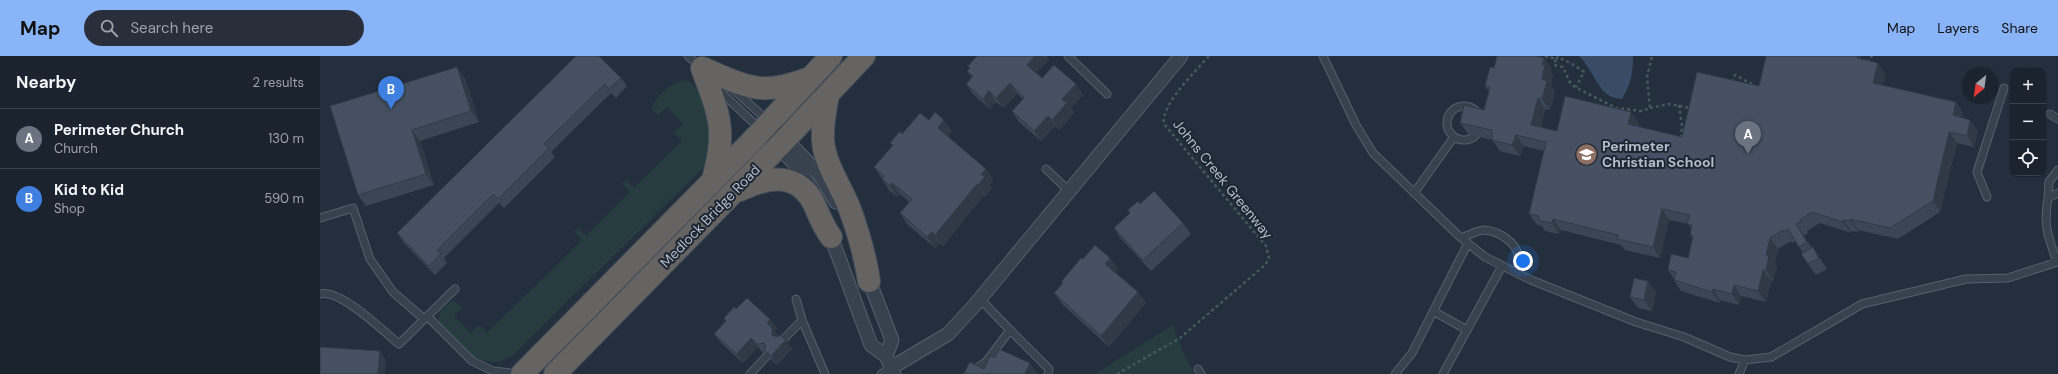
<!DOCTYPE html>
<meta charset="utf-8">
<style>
body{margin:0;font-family:"DM Sans",sans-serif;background:#282f3a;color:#f1f3f6}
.controls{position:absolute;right:12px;top:12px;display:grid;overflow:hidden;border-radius:8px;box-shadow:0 1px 3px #0004}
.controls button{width:36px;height:36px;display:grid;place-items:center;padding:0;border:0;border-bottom:1px solid #39404a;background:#1b232e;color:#f1f3f6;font:20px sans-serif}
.compass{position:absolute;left:1642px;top:12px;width:36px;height:36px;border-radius:50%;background:#1b232e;box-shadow:0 1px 3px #0004;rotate:209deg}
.you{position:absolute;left:1203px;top:205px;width:14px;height:14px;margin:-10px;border:3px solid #fff;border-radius:50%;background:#1a73e8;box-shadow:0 0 0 6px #1a73e833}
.badge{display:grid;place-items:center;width:26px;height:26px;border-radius:50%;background:#8ab4f8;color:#fff;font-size:13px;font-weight:700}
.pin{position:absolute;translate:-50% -33px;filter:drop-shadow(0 1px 2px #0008)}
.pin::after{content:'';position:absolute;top:21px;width:14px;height:12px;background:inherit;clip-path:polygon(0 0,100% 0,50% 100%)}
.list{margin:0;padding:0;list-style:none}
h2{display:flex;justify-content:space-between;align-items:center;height:52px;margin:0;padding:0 16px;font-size:17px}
h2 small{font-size:13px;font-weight:400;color:#a0a4aa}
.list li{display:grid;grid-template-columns:26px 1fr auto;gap:12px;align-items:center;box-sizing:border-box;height:60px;padding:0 16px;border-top:1px solid #39404a}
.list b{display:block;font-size:15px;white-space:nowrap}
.list p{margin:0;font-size:13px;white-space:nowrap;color:#a0a4aa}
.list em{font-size:13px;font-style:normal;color:#a0a4aa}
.icon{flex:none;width:22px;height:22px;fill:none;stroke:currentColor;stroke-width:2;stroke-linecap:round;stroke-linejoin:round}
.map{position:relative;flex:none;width:1738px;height:318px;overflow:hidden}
header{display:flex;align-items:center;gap:24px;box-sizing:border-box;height:56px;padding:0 20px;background:#8ab4f8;color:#111}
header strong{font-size:19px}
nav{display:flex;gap:22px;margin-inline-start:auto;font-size:14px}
.search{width:280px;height:36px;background:#282f3a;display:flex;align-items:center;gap:10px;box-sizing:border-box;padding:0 14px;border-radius:22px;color:#a0a4aa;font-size:15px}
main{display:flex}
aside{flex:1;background:#1b232e}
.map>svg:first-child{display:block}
.green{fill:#263c3f}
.water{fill:#394c67}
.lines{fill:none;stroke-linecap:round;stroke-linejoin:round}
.service-casing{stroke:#565f6c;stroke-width:9}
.minor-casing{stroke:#565f6c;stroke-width:15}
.trunk-casing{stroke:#434c59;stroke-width:24}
.path{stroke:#44595c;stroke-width:2.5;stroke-dasharray:3 3;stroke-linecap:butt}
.service{stroke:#38414e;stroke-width:7}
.minor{stroke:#38414e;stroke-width:13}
.trunk{stroke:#656462;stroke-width:22}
.wall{fill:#3b4654}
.shaded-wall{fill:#303945}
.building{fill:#455162;stroke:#303945}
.labels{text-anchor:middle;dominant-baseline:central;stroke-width:4;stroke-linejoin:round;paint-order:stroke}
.poi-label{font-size:14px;font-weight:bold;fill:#b4bcc9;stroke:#1d2633;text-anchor:start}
.street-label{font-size:14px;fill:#b4bcc9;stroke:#1d2633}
</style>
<header>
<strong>Map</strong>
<div class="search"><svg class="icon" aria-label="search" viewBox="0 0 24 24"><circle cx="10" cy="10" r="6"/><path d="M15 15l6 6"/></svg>Search here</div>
<nav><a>Map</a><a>Layers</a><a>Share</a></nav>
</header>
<main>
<aside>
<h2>Nearby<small>2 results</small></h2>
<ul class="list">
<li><span class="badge" style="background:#6b7280">A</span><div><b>Perimeter Church</b><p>Church</p></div><em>130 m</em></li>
<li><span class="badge" style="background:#3f7fe0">B</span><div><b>Kid to Kid</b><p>Shop</p></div><em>590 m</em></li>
</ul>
</aside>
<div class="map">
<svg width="1738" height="318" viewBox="0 0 1738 318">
<rect width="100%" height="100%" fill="#242f3e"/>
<!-- green -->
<path class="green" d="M362,24L370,26L379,35L396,79L389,102L384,111L193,299C188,301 183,305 178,306C154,310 135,283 119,268C117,256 123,253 131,245L136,246L142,252L134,260L151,277L160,269L167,277L262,184L254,175L258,172L266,180L310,136L302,127L306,124L314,132L362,85L354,77L363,67L347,51L338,59L332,53C334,41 351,28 362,24Z
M853,269L864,299L875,318H775Z"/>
<!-- water -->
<path class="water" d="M1259,0H1313C1313,17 1311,28 1302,43C1298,42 1293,42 1290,40C1277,33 1271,11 1259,0Z"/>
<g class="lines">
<defs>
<path id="service" d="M368,0L379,10
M748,0L787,38
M1003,0L1036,69L1053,97L1139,180L1165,201L1211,224L1316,266L1364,281L1410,301L1425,304L1451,301L1542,248L1646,223L1688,222L1737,206C1728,180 1723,170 1728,142
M400,30L403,38L440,73
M413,33L448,65
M1127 67a17 17 0 1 1 34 0a17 17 0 1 1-34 0Z
M1730,58L1738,63
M726,113L749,135
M1738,114L1729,126L1728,142L1738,137
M1094,137L1134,81
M1667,141L1657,116L1684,32
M0,162L33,152L50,203L73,236L104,263
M1142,182C1149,179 1157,174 1165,174C1178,175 1196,186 1198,199C1199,205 1198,212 1198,218
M0,238C21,233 63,275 79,288L135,233
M476,243L482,264L505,318
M1113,255L1147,274
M107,260L152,305L173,315L200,318
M690,274L729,313L728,318
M462,285L482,264
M878,313L881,318
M430,318L447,300
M561,318L571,312
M648,318L666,306L690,274L660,243
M1075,318L1092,297L1148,187
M1123,318L1182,210
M1419,318L1425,304"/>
<path id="minor" d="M449,66L499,118L516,146
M453,86L473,106L493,134
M509,175L551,289L566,300L574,318
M547,219L572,284L566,300
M571,312L628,278L654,250L861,0"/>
<path id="trunk" d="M382,12C389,32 399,54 400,75C401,92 397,109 393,124
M382,12C425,30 440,41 487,23
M508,39C505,54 502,69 503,85C505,108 520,129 529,151C538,175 545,199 549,225
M420,134C447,121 478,115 494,148C499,159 503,170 511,181
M202,318L433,84L511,0
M235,318L458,91L544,0"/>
</defs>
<!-- service casing -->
<use href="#service" class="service-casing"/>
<!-- minor casing -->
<use href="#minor" class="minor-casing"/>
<!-- trunk casing -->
<use href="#trunk" class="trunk-casing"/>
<!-- path -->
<path class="path" d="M1225,0L1236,3L1234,9L1243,11L1249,25L1255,31L1296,52L1322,55L1330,52L1327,21L1332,0
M1236,3L1238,1L1254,9L1264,16L1256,31
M1547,6L1552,0
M1412,26L1415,19L1434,29
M1359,49L1362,70L1361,84
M1330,52L1349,48L1370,52
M797,318L860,282L945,209L949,202L946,190L844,68C840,49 877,14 889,0"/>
<!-- service -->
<use href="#service" class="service"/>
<!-- minor -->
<use href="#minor" class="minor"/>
<!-- trunk -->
<use href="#trunk" class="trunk"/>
</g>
<!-- wall -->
<path class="wall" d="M256,0L301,22L307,30L296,42L291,37L231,96L235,101L184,152L179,147L124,202L127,207L115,219L83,186L77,177Z
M657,0H727L729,3L716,17L722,22L756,28L763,39L751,52L754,57L739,74L735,70L721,85L699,66L692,55L703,43L697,38L684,52L676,46L670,53L653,38L646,28L652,22L647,15L649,13L648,10Z
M1540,0L1542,3L1565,18L1563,29L1636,46L1643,57L1642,62L1658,75L1654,91L1637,87L1620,156L1578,183L1538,174V176L1531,175V177L1500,167L1487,175L1488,177L1484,180L1492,192L1500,202L1507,213L1496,219L1488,208L1483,197L1475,185L1472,187L1471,185L1458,193L1455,207L1457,210L1453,225H1451L1446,246L1421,240L1419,249L1400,244V247L1361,235L1354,224V223L1348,214L1368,202L1372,183L1370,179L1371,173L1368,168L1349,164L1340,202L1305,194L1301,189L1241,174L1239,178L1225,175L1222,170L1217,169L1209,158L1224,95L1204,90L1200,100L1180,95L1172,84L1148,78L1140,67L1164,54L1169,35L1165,30L1174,12L1224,2L1232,13L1231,17L1233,20L1231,30L1235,36L1230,54L1225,53L1221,71L1237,75L1319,67L1318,71L1362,81L1439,30Z
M145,22L159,66L100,85L114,129L46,150L38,139L10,50Z
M609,64L632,75L628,80L666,113L673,124L670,128L672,132L666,140L664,139L623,190L619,187L615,192L587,168L580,157L589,146L580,138L577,141L569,134L562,123L554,111L572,90L570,87Z
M820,148L863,167L871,178L831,215L801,183L794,172L810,157L808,154Z
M790,202L798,213L795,216L818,236L826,247L789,291L742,248L734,237L742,228L741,226L763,203Z
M1328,225L1336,236L1332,255L1318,252L1310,241Z
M416,253L457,272L454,275L458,280L472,293L457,309L451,303L446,296L443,297L438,291L423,307L401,287L394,278L406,265L404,262Z"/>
<!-- shaded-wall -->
<path class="shaded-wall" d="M715,0H727L729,3L714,19L707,9Z
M1538,0H1540L1546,8L1537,2Z
M1224,2L1232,13L1231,17L1233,20L1231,30L1235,36L1230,54L1222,43V9Z
M1558,7L1565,18L1561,38L1553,27Z
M137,11L145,22L159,66L151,55Z
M690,27L697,38L684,52L676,42Z
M756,28L763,39L751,52L754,57L739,74L732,64L742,43Z
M669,35L676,46L670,53L663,43Z
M1218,42L1225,53L1219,80L1211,69Z
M1636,46L1643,57L1641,70L1633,59Z
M1311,56L1319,67L1316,79L1308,68Z
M728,60L735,70L721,85L714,75Z
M624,64L632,75L626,83L618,72Z
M1650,64L1658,75L1654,91L1647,80Z
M92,74L100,85L114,129L106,118Z
M1629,76L1637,87L1620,156L1613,145Z
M1196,79L1204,90L1200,100L1192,89Z
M666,113L673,124L670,128L672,132L666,140L658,129L661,118Z
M572,127L580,138L577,141L570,130Z
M657,128L664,139L623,190L615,179Z
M1342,153L1349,164L1340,202L1333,191Z
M1233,163L1241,174L1239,178L1232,167Z
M1530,163L1538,174V176L1530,165Z
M1523,164L1531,175V177L1523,166Z
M1476,168L1484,180L1495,197L1487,186Z
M612,176L619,187L615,192L607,181Z
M1450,182L1458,193L1455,207L1457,210L1453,225L1446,214V199Z
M1493,191L1507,213L1499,202Z
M790,202L798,213L793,219L785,208Z
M1443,214L1451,225L1446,246L1438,235Z
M1328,225L1336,236L1332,255L1324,244Z
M1414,229L1421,240L1419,249L1412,238Z
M1393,233L1400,244V247L1392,236Z
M818,236L826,247L789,291L781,280Z
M450,263L457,272L454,275L459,281L452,279L447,267Z
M431,282L438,291L423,307L417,298Z
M466,284L472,293L457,309L451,300Z
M60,295L66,304L65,318H58Z
M710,307L718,318H705Z"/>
<!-- building -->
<path class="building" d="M256,0H279L301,22L289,33L285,28L224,88L229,92L178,143L173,138L117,194L121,198L109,210L77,177Z
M657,0H715L707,9L722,22L734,9L756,28L742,43L747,47L732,64L728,60L714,75L692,55L704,42L690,27L676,42L669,35L663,43L646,28L653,20L647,15L650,12L648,10Z
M1177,0H1216L1224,2L1222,9H1225L1222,23L1227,25L1222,43L1218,42L1211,69L1237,75L1245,40L1311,56L1308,68L1362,81L1377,16L1439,30L1446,0H1538L1537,2L1558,7L1553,27L1636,46L1633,59L1650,64L1647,80L1629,76L1613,145L1570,172L1530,163V165L1523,164V166L1492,156L1480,164L1481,166L1476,168L1487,186L1479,191L1468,173L1464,176L1463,174L1450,182L1446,199H1449L1446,214H1443L1438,235L1414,229L1412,238L1393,233L1392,236L1354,224L1356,216L1348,214L1351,198L1368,202L1373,180L1370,179L1372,169L1367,168L1370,159L1342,153L1333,191L1297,183L1298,179L1233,163L1232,167L1218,164L1219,160L1209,158L1226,86L1196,79L1192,89L1172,84V74L1140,67L1144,49L1164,54L1170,31L1165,30L1170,11L1174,12Z
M137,11L151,55L92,74L106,118L38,139L10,50Z
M615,56L624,64L618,72L666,113L661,118L665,121L658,129L657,128L615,179L612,176L607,181L580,157L592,143L572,127L570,130L562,123L564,120L554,111L573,89L570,87L580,75L582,78L600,57L609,64Z
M834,135L863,167L823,204L794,172L810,157L808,154L818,145L820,148Z
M775,189L790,202L785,208L818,236L781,280L734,237L743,227L741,226L761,202L763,203Z
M1493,191L1499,202L1488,208L1481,198Z
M1314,222L1328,225L1324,244L1310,241Z
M427,242L450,263L447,267L452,272V279L457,281L460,279L466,284L451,300L444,294L446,290L444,287L437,288L431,282L417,298L394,278L406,265L404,262L414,251L416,253Z
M0,291L60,295L58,318H0Z
M679,293L710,307L705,318H644L649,307L650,306L664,313L670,300L675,302Z"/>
<!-- icons -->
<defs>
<symbol id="school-disc" viewBox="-11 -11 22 22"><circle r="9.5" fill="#8d6e63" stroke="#1d2633"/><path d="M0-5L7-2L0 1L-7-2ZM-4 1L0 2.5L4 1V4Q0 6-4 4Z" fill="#fff"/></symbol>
</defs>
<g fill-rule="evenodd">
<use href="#school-disc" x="1254" y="86" width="25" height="25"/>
</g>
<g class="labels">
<!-- poi labels -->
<g class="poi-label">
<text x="1282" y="90">Perimeter<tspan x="1282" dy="16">Christian School</tspan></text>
</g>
<!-- street labels -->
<g class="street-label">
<text transform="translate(903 123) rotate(51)">Johns Creek Greenway</text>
<text transform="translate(390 160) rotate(-46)">Medlock Bridge Road</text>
</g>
</g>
</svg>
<div class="controls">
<button>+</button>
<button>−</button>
<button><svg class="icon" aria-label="locate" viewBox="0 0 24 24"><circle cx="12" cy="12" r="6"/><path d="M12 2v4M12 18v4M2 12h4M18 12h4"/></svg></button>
</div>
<svg class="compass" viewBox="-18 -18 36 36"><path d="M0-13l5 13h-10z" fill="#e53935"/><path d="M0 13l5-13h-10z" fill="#a0a4aa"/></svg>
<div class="you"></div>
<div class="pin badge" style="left:1428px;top:98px;background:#6b7280">A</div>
<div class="pin badge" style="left:71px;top:53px;background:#3f7fe0">B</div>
</div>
</main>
